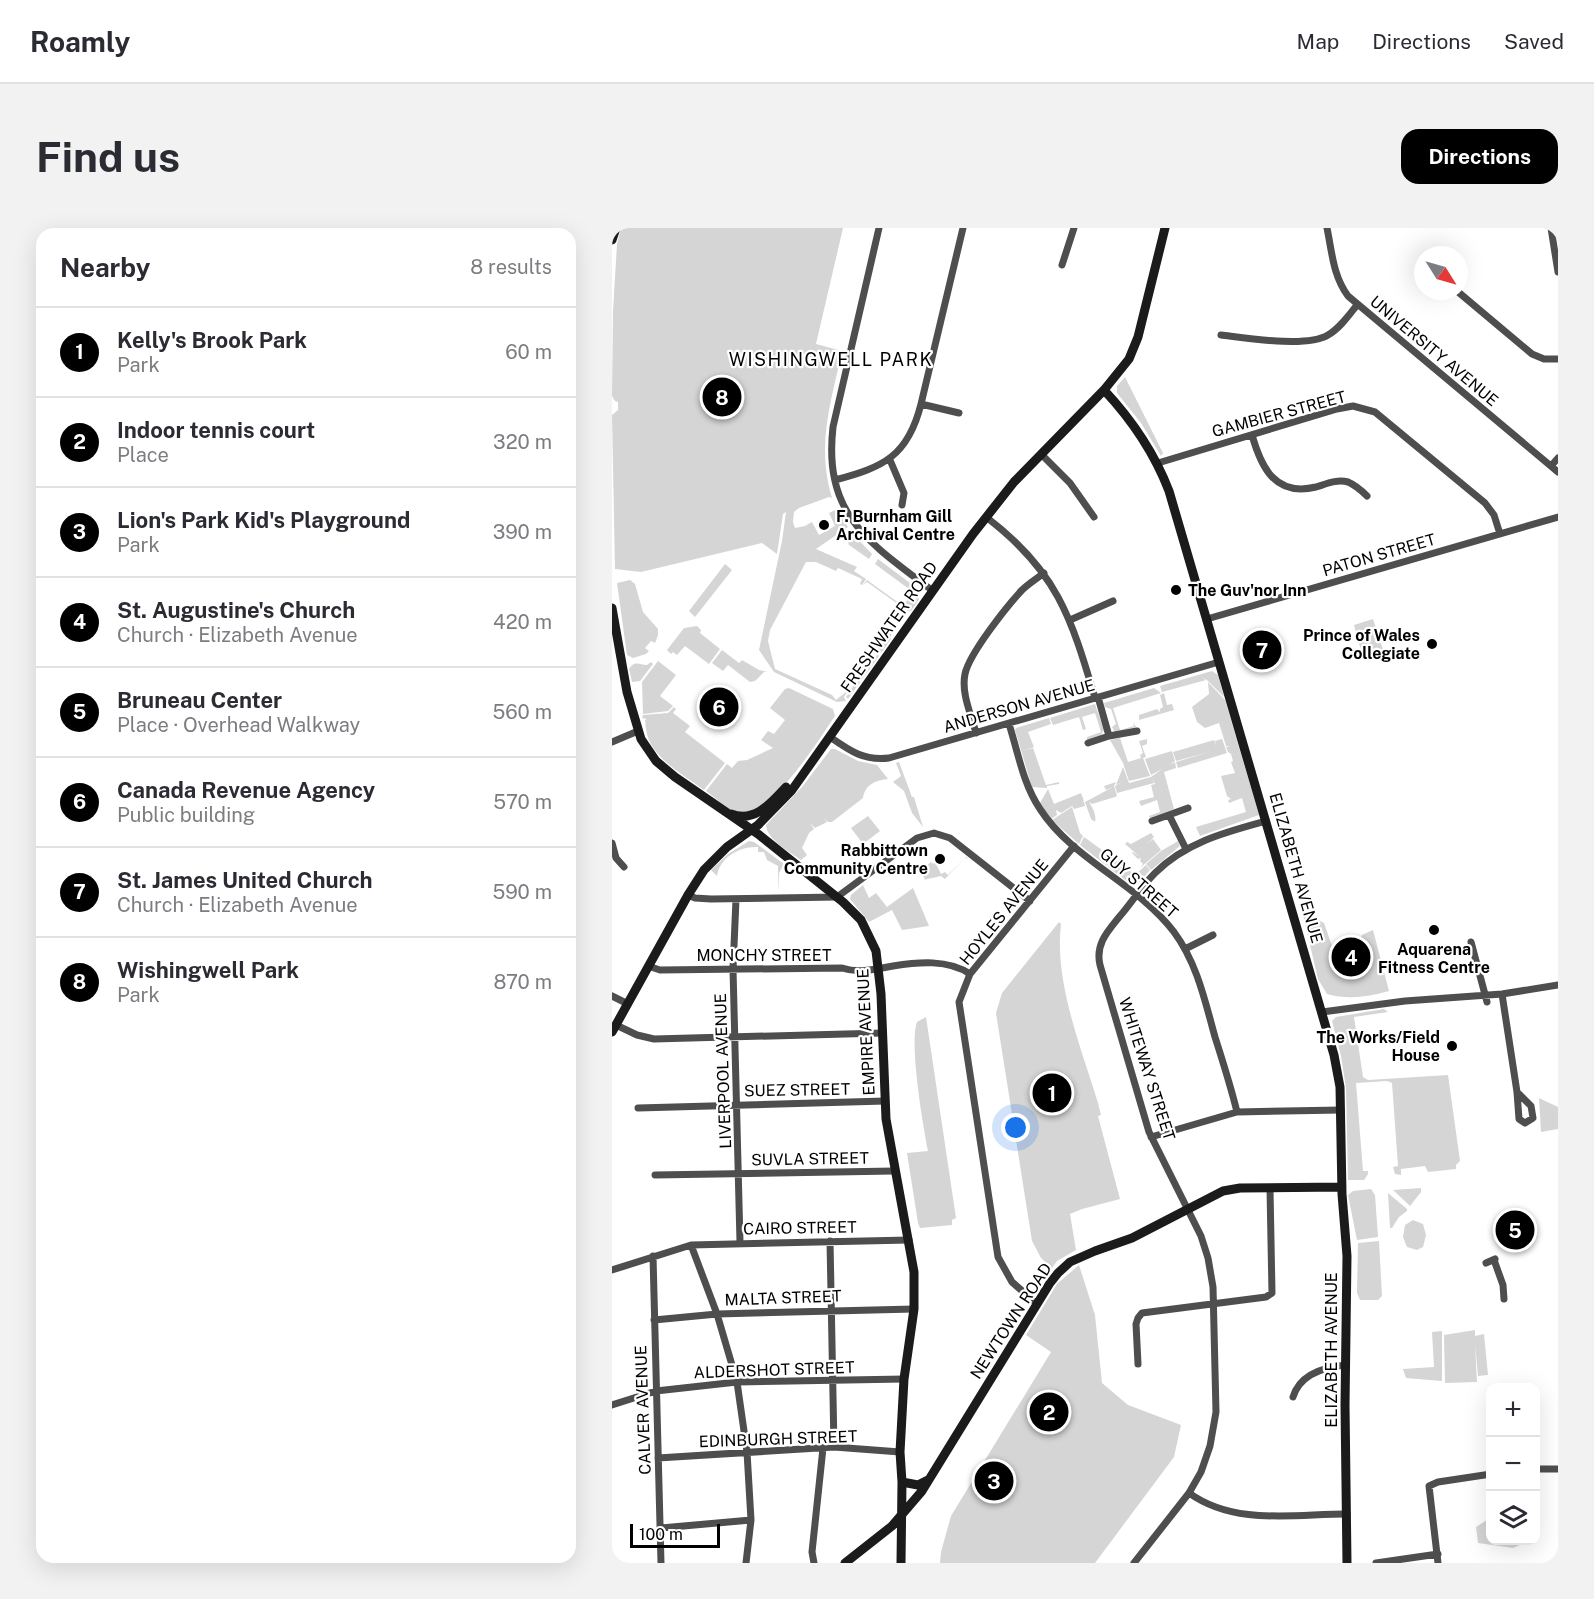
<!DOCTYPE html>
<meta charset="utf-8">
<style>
body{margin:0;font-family:"Public Sans",sans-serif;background:#f2f2f3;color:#2b2b33}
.controls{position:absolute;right:18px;bottom:18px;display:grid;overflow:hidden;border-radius:12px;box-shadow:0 6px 24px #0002}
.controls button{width:54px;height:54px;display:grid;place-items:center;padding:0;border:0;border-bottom:2px solid #e1e1e2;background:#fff;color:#2b2b33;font:30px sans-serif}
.compass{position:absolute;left:802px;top:18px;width:54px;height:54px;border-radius:50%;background:#fff;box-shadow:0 6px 24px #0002;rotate:127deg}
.scale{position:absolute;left:18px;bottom:15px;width:90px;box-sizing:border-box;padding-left:6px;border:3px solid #000;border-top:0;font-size:16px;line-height:21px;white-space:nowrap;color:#000;-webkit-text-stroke:4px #fff;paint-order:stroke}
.you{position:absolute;left:404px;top:900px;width:21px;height:21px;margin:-15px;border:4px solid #fff;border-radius:50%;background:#1a73e8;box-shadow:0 0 0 9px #1a73e833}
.badge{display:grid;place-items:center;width:39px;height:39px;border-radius:50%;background:#000;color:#fff;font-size:20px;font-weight:700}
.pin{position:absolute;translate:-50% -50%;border:3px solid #fff;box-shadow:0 2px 6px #0006}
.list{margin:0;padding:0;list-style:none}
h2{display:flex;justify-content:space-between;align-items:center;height:78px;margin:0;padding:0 24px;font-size:26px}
h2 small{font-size:20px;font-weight:400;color:#7c7c81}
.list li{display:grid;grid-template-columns:39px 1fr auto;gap:18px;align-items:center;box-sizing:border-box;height:90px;padding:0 24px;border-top:2px solid #e1e1e2}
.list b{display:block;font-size:22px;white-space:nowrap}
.list p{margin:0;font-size:20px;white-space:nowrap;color:#7c7c81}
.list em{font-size:20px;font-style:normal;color:#7c7c81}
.icon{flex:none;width:33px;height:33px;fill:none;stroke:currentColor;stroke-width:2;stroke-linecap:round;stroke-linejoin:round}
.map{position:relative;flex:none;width:946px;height:1335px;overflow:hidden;border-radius:18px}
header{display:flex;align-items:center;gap:36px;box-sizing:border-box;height:84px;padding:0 30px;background:#fff;border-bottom:2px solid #e1e1e2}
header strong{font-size:28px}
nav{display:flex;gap:33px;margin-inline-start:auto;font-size:21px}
.intro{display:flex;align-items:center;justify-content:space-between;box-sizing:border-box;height:144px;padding:0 36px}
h1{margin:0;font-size:42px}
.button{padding:15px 27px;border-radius:18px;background:#000;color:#fff;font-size:21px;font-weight:700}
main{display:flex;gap:36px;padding:0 36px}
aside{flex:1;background:#fff;border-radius:18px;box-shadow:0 6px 24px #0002}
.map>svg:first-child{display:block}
.green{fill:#d5d5d5}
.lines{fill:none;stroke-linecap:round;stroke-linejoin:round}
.street{stroke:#4e4e4e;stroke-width:7}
.secondary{stroke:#1b1b1b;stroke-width:9}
.poi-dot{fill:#000;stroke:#fff;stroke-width:2}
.labels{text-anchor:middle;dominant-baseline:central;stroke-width:4.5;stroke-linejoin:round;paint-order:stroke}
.street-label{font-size:16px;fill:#000;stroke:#fff}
.poi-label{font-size:16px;font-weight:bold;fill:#000;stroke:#fff;text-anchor:end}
.neighbourhood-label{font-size:18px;letter-spacing:1.5px;fill:#000;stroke:#fff}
</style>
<header>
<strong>Roamly</strong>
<nav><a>Map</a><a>Directions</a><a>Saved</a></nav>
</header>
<div class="intro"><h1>Find us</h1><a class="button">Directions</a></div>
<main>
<aside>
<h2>Nearby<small>8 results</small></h2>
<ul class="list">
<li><span class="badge">1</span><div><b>Kelly's Brook Park</b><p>Park</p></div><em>60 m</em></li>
<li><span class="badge">2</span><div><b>Indoor tennis court</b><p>Place</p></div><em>320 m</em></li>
<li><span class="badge">3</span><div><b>Lion's Park Kid's Playground</b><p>Park</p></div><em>390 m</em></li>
<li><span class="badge">4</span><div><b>St. Augustine's Church</b><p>Church · Elizabeth Avenue</p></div><em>420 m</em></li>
<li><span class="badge">5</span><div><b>Bruneau Center</b><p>Place · Overhead Walkway</p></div><em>560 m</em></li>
<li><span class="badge">6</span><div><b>Canada Revenue Agency</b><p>Public building</p></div><em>570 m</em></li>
<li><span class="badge">7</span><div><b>St. James United Church</b><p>Church · Elizabeth Avenue</p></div><em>590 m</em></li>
<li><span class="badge">8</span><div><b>Wishingwell Park</b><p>Park</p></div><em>870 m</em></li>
</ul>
</aside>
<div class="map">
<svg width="946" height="1335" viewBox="0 0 946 1335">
<rect width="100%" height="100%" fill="#fff"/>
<!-- green -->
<path class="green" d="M9,0H231L204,116L230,123C219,175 204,217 220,270L217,269L187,280L182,284L181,294L183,300L193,298L200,294L207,307L223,298L217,285L225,281L236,299L204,321L245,339L242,343L254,351L250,357L248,356L250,351L226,340L224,343L204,334H194L158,402L156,413L163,441L220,467L224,472L234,464L237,457L239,458L232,469L234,473L225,474L162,444L147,422L170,313L174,284L171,286L165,326L150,315L29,344L3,341L0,187L6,182V174L3,173L0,168L1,83L5,16Z
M513,149L551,225L549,228L529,195L505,165V158Z
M239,304L260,326L257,331L237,317L234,310Z
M266,331L306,361L307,371L299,383L293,384L288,382L290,379L255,354L251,357L255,352L291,378L301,364L263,336Z
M113,336L120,342L83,389L77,383Z
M18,352L23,356L31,384L46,401V407L43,415L39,413L33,420L37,423L34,426L21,430L15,427L5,355Z
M761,391L772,425L764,428L760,425L757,419L751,421L748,419L742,397Z
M85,398L89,402L88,405L108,421L97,436L73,418L65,427L61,424L59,426L55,422L72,400Z
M273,404L279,406V411L269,425L267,424L265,426L267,428L236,471L234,469L242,457L240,450L246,454L265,427L262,425L270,407Z
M110,422L127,435L130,432L147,442L156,444H152L143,453L138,454L116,437L111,443L100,435Z
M46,433L64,447L48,468L61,478L56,483L31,486L30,454Z
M39,434L41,436L28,453L20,454L17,441C23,432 27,437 35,437Z
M600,443L606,447L612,469L595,452L588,448L594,452L550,464L548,458Z
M596,454L613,472L647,587L588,608L584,599L634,584L630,570L617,575L616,572L619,571L615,568L609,548L623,545L619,534L621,533L619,526L616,524L614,519L618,518H614L607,495L593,500L585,494L580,479L597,466Z
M177,460L221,481L223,488C207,511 158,592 125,584C114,581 103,569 94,563L115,536L120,540L126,533L135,532L161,520L149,512L156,503L162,506L173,492L158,480L173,461Z
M542,460L549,465L501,480L508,502L522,498L521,494L524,499L503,504L500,499L504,496L499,481L493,479L492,475Z
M552,465L555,477L560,476L562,482L527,492V487L545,481L548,484V481L551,479L548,467Z
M483,476L492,502L489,507L475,512V509L489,504L483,485L470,489L474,501L471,502L467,489L441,497L438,490Z
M62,479L64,481L61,485L78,498L73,504L113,535L92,562C72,547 37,529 34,501C33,498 34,495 33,492L35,491L30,490L31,487L56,485Z
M437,490L439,496L416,504L422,519L410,523L421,520L434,557L447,554V556L435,558V560L420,559L403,502L404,500Z
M508,510L516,534L529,530L528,527L531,525L527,513L535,511V516L530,518L534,529L531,530L538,548L517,553L511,535L498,512Z
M610,511L615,525L566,540L564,534L597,524L564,533L561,524L602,512L604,518L603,513Z
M219,521H223L246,533L265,537L276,551C265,552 253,556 251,570L220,594H216L212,590L215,594L203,600L198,595L202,601L197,605L190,620L195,627L189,632C178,624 155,612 154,597L190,559Z
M560,523L563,533L557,537L563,534L564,540L552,544L562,581L538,590L537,588L548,584L545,572L529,578L527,573L542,569L539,557L543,556L540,550L542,555L505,565L503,558L512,553L504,557L511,539L517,555L539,549L550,541L539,547L533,531Z
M287,534L300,569H302L311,599L300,585L292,563L281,554L289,548L284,535Z
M504,554L502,558L505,568L503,569L480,576L477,574C480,579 485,587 483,594L479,591L473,574L501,559L494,562L492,558Z
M436,561L442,576L469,565L472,573L470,574H472L473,578L462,581L460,578L449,585L444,582L445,587L439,591L428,575Z
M460,579L468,605L471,608L467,616L440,592Z
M256,588L268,603L251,616L239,600Z
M539,605L542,609L535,616L541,611L549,622L528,640L531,636L528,633L529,630L526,631L520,625L521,624L528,629L513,616L515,614L519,616Z
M472,609L501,630L495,638L468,617Z
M137,613L142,614L172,636L167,645L166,665V638L155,632L152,624H146V619C128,618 108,629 105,648L99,642L116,626Z
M566,613L568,618L539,642L534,636L549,623Z
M354,629L356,631L353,630L333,651L329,648L311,652L313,651L308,643L319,634L321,636L323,634L329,646L333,644L336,647Z
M502,631L523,647L534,637L538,642L526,656L521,658L496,639Z
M251,657L257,670L264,665L275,679L301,660L317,698L290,702L280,682L257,694L238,671L239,667Z
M690,683L712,695L729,743L743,747L754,734L748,712L750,707L761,702L777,763C756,769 736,772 715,766L706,751Z
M447,694L449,696C442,754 469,819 486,875L489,887L486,888L508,971L470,981L458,986L464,1022L445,1033L440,1040L429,1030L420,1013L384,785L390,765Z
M772,781L776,784L742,789L751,849L756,852L836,847L848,933L844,937V941L816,944L813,938L789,941V947L783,946L781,939L786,938L780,855L775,853L744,855L751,943H756V946L752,952H736L734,860L729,828L720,793L724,789Z
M314,789L344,990L340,992V997L308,1000L306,995L295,925L316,923C311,897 297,816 305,794Z
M927,870L946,879V901L929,904Z
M809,960V964L798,978L781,962Z
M759,961L763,967L766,1009L745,1012L736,967L741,963Z
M776,965L795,981V983L787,989L780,1000H778Z
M801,992L811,996L814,1007L811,1019L805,1022L795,1019L791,1009L793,997Z
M767,1013L770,1068L766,1072H748L745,1065L746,1015Z
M467,1037L483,1087L490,1155L516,1177L569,1197L562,1229L483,1335H328L329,1324L339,1288L439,1124L414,1107L445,1056Z
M863,1102V1108L872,1106L876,1147L866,1148L863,1116L865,1154L833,1155L832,1107Z
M830,1103V1153L794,1150L791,1141L822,1139L820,1104Z
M878,1290L879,1312L917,1313L901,1320L866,1315L864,1299Z"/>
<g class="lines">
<!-- street -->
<path class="street" d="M267,0L221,199C211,288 258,315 321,363
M715,0C720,24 721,48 736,68L946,244
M939,0L946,44
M450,37L462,0
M845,63L920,126L932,131H946
M609,107C634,110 695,120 716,107C728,100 737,87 745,77
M309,176L347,185
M640,207C649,239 663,269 704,259C714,256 725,251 736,254C743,257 750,263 755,268
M429,226L458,255L482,289
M278,232L292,265L290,277
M546,235L725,181L741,178L763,184L873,275L882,287L888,306
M939,238L946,230
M223,252C272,239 296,228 309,176L351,0
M374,289C445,343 459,389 483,470
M595,391L946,289
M458,392L501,373
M486,469L497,508
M397,496C406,524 411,556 428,581C461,632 525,655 562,704C585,735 593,773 603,809C611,834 619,859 625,884
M364,505C359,486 349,465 353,446C357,426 395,378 410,362C416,356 424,351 432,345
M218,509C238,523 252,533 277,530L607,434
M0,514L26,503
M476,515L497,508L525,503
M557,587L574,621
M540,593L576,580
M0,615L4,630L12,639
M76,667L83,670L99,671L225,669L305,610L322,605L338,610L418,673
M124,671L121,741L128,1014
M859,714L875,774
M573,721L601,707
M36,738L48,742L230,740C248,746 263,741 281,738C306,734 336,731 358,746
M890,766L905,864L907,891L913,895L921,890L919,878L905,864
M0,768L16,776
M710,784L793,773L890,766L946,757
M4,797L25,807L42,811L271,805
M26,880L273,873
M539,909L625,884L729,882
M43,947L282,943
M218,1013L222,1219
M79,1017L105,1086L125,1154L135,1224L139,1292L134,1335
M41,1028L49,1335
M882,1032L891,1057L892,1071
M874,1035L883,1031
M0,1042L79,1017L297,1012
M425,1076L400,1054L386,1029L347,774L358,746L462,618
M42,1092L105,1086L302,1081
M526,1136L524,1096L526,1090L530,1085L654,1069L660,1065L658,961
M681,1169C688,1146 712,1139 734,1137
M0,1177L44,1163L125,1154L292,1151
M46,1230L222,1219L288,1224
M924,1241H946
M577,1265C623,1298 682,1286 735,1286
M49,1300L139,1292
M202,1335L200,1324L211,1220
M522,1335L577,1265L589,1244L598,1218L604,1184L601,1059L596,1030L589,1008L537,904L488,737C483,716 496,703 508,688C520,674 530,658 543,645C574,614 614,604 654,593
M764,1335L826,1326
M826,1335L817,1258L826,1254L879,1246"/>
<!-- secondary -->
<path class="secondary" d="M0,12L4,0
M492,162C521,193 542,224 557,263L722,827L728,859L730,966L735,1028L733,1177L735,1335
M0,380L15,464L29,511L44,533L63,549L146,606L231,674L249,692L264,723L269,766L274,891L302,1044V1081L292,1151L288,1224L290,1254L289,1335
M119,586C143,595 159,575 174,559
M0,804L76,667L92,642L115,619L146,597L180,562L361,306L402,254L492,162L517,131L526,109L553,0
M290,1254L306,1257L316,1252
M233,1335L280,1298L310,1263L438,1055L446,1045L458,1034L483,1023L520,1010L611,963L628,960L730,959"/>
</g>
<!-- markers -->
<g class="poi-dot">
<circle cx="212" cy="297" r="6"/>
<circle cx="564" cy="362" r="6"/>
<circle cx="820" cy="416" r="6"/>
<circle cx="328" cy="631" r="6"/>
<circle cx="822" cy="702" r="6"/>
<circle cx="840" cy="818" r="6"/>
</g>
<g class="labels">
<!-- street labels -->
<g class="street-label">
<text transform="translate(822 123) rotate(40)">UNIVERSITY AVENUE</text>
<text transform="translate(667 186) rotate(-15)">GAMBIER STREET</text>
<text transform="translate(767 327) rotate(-16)">PATON STREET</text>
<text transform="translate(277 399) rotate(-55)">FRESHWATER ROAD</text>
<text transform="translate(407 478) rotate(-16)">ANDERSON AVENUE</text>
<text transform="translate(684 640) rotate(74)">ELIZABETH AVENUE</text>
<text transform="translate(527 655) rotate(41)">GUY STREET</text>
<text transform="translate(392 684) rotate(-51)">HOYLES AVENUE</text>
<text x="152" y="727">MONCHY STREET</text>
<text transform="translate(254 804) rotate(-93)">EMPIRE AVENUE</text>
<text transform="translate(535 841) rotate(72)">WHITEWAY STREET</text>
<text transform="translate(111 843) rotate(-92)">LIVERPOOL AVENUE</text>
<text transform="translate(185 862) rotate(-1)">SUEZ STREET</text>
<text transform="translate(198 931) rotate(-1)">SUVLA STREET</text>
<text transform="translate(188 1000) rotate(-1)">CAIRO STREET</text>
<text transform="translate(171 1070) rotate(-2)">MALTA STREET</text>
<text transform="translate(399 1093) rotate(-57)">NEWTOWN ROAD</text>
<text transform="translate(719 1122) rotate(-90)">ELIZABETH AVENUE</text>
<text transform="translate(162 1142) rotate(-2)">ALDERSHOT STREET</text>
<text transform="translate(31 1182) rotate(-92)">CALVER AVENUE</text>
<text transform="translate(166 1211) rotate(-2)">EDINBURGH STREET</text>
</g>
<!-- poi labels -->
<g class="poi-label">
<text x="224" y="288" text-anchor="start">F. Burnham Gill<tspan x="224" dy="18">Archival Centre</tspan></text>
<text x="576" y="362" text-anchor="start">The Guv'nor Inn</text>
<text x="808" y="407">Prince of Wales<tspan x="808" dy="18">Collegiate</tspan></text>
<text x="316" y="622">Rabbittown<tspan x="316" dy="18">Community Centre</tspan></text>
<text x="822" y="721" text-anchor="middle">Aquarena<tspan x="822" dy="18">Fitness Centre</tspan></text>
<text x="828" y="809">The Works/Field<tspan x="828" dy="18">House</tspan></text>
</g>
<!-- neighbourhood labels -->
<g class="neighbourhood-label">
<text x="219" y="131">WISHINGWELL PARK</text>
</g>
</g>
</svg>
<div class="controls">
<button>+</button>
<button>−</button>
<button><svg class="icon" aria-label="layers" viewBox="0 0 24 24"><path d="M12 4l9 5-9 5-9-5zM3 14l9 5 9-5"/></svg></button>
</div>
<svg class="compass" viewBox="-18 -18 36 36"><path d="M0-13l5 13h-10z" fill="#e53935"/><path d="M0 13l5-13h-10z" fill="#7c7c81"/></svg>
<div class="scale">100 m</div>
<div class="you"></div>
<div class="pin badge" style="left:440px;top:865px">1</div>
<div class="pin badge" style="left:437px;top:1184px">2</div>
<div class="pin badge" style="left:382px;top:1253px">3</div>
<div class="pin badge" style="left:739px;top:729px">4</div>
<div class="pin badge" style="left:903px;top:1002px">5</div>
<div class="pin badge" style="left:107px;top:479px">6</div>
<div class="pin badge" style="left:650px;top:422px">7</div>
<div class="pin badge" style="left:110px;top:169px">8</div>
</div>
</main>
